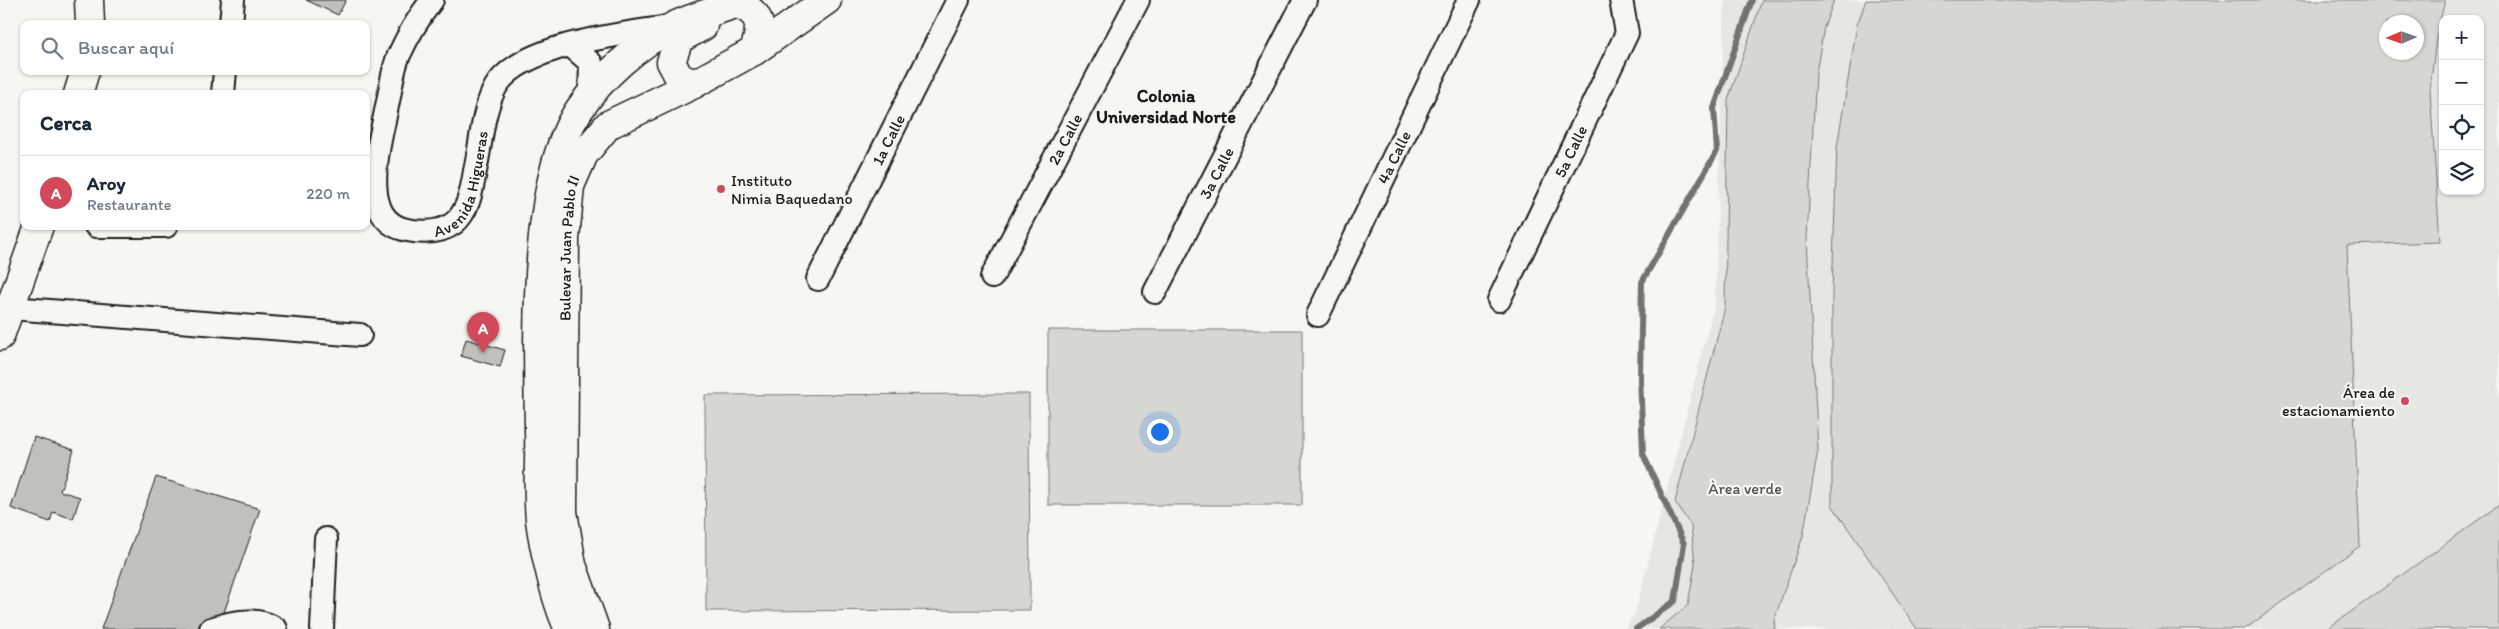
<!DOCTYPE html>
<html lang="es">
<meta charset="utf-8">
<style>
body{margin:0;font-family:Itim,sans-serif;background:#f2f2f3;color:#1f2937}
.controls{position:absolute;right:15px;top:15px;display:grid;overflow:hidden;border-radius:10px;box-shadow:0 1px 4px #0004}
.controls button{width:45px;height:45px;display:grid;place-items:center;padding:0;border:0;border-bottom:1px solid #e0e1e3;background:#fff;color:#1f2937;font:25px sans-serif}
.compass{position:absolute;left:2379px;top:15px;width:45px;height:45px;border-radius:50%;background:#fff;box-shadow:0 1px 4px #0004;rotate:268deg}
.you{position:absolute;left:1159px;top:431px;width:18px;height:18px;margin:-12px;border:4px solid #fff;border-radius:50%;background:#1a73e8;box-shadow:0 0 0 8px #1a73e833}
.badge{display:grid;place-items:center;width:32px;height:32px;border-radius:50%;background:#d1495b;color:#fff;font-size:16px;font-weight:700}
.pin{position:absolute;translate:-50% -41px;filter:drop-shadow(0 1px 2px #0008)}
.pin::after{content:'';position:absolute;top:26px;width:18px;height:15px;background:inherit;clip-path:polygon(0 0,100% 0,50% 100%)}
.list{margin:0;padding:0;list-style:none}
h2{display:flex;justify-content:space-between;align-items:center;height:65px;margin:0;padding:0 20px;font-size:21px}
h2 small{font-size:16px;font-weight:400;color:#747a83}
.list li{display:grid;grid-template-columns:32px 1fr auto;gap:15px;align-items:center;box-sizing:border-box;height:75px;padding:0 20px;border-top:1px solid #e0e1e3}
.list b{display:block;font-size:19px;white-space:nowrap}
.list p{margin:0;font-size:16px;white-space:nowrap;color:#747a83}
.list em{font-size:16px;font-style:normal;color:#747a83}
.icon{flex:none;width:28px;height:28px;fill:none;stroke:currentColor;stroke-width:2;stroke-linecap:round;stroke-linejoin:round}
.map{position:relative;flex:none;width:2499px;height:629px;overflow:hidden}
.search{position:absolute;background:#fff;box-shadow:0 1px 4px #0004;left:20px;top:20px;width:350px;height:55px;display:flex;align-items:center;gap:12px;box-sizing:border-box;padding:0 18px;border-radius:10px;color:#747a83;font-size:19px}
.panel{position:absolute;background:#fff;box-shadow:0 1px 4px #0004;left:20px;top:90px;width:350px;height:140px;border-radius:10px}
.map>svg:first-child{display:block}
.built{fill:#e6e6e2;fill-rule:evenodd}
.green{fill:#d6d6d2;stroke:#797977;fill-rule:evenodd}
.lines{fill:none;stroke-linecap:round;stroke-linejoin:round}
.stream{stroke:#727271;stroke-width:6}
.building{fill:#c0c0bd;stroke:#1c1c1c}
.street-casing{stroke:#1c1c1c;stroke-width:26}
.secondary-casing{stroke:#1c1c1c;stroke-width:31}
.street{stroke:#f6f6f2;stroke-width:22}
.secondary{stroke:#f6f6f2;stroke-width:28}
.poi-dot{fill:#d1495b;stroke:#f6f6f2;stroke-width:2}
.labels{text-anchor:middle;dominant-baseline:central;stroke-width:4.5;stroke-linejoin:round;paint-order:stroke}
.street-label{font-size:16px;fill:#1c1c1c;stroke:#f6f6f2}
.poi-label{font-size:16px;fill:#1c1c1c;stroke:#f6f6f2;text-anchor:start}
.park-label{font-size:16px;fill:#545453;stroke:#f6f6f2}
.neighbourhood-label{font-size:18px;font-weight:bold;fill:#1c1c1c;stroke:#f6f6f2}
</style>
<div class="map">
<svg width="2499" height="629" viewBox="0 0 2499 629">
<rect width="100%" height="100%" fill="#f6f6f2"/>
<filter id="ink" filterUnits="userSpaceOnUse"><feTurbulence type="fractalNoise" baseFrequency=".02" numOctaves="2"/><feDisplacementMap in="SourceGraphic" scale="10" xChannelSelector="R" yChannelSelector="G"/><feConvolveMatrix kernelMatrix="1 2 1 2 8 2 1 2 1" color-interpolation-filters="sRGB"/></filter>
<g filter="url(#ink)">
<!-- built -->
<path class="built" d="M1725,0H2499V629H1625L1635,613L1715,303ZM2443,19H2480V191H2443ZM2386,22H2416V52H2386Z"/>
<!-- green -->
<path class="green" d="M1762,0H1834L1824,27L1816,73L1807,239L1818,450L1803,536L1774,620L1775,629H1659L1688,605L1695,564L1691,526L1675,502L1725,307L1728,100Z
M1866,0H2445L2436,39L2430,89L2440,242L2347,245L2360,546L2245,629H1917L1832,505V293L1837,147L1857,25ZM2386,22H2416V52H2386Z
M1048,330H1302V505H1048Z
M1029,394L1030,610L706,611L705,395Z
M2499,505V629H2327Z"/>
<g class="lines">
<!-- stream -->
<path class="stream" d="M1636,629L1675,601L1684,544L1643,454L1640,374L1642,282L1717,151L1714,108L1752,0"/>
</g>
<!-- building -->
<path class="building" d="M306,0H346L338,15Z
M466,339L505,350L500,367L461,356Z
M34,437L74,450L60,491L80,497L73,519L53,512L50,522L11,508Z
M156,477L260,509L222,618L197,629H101Z"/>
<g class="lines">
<defs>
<g id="street">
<path id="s1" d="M432,0C419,17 408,35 399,55C392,70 391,90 387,106C381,140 355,220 407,230C423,233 441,233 454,223C469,211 472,188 475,171C481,145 482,114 494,90C516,44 621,35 667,27"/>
<path d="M231,24L233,0"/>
<path d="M570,45L591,63L590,97"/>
<path d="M223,94L225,71"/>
<path d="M96,226H166"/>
<path id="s2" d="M992,277L1138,0"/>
<path id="s3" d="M818,279L958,0"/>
<path id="s4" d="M1155,292L1305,0"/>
<path id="s5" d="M1499,300L1627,33L1621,0"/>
<path d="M11,308L360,335"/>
<path id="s6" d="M1318,315L1469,0"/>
<path d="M211,629C231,622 257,616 276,629"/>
<path d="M322,629L326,539"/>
</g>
<g id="secondary">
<path d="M89,0L90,24"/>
<path d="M737,4C763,13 762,27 754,51"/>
<path d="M694,84L679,77L671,62L679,39L703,26"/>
<path d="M78,94L85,71"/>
<path d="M0,336L39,226"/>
<path d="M569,629C556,603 544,550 540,520C537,490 540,459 539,429C538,344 531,181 579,110C602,76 637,45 674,26C696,15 722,10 745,0"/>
<path id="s7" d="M595,629L572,565L563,512L565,239L570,186L584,154L608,125L694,84L754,51L827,0"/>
</g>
</defs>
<!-- street casing -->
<use href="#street" class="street-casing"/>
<!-- secondary casing -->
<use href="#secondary" class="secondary-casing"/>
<!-- street -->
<use href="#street" class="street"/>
<!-- secondary -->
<use href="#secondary" class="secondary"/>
</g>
</g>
<!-- markers -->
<g class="poi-dot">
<circle cx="721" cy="189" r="5"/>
<circle cx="2405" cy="401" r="5"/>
</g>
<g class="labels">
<!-- street labels -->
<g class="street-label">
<text stroke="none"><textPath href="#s2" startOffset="156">2a Calle</textPath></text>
<text stroke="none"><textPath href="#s3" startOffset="156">1a Calle</textPath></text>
<text stroke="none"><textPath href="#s5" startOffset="165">5a Calle</textPath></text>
<text stroke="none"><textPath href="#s6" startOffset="175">4a Calle</textPath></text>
<text stroke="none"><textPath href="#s4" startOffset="134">3a Calle</textPath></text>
<text stroke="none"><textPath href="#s1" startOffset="344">Avenida Higueras</textPath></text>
<text stroke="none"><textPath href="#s7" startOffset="386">Bulevar Juan Pablo II</textPath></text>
</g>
<!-- poi labels -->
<g class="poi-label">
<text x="731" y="180">Instituto<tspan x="731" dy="18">Nimia Baquedano</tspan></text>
<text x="2395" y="392" text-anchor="end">Área de<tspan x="2395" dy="18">estacionamiento</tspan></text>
</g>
<!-- park labels -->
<g class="park-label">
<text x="1745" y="488">Àrea verde</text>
</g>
<!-- neighbourhood labels -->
<g class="neighbourhood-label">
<text x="1166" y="96">Colonia<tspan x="1166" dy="21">Universidad Norte</tspan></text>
</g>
</g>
</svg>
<div class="controls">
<button>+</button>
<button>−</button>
<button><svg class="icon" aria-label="locate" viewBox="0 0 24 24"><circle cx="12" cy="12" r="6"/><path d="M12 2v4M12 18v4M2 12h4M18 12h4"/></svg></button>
<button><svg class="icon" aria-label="layers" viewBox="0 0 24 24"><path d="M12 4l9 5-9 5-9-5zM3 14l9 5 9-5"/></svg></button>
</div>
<svg class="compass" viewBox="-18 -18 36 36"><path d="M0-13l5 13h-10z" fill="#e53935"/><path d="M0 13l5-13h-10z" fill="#747a83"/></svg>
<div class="you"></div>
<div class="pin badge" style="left:483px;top:353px">A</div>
<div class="search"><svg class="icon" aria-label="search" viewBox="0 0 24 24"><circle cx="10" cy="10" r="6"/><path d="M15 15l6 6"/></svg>Buscar aquí</div>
<section class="panel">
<h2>Cerca<small></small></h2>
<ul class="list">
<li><span class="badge">A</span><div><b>Aroy</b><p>Restaurante</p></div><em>220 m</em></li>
</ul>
</section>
</div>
